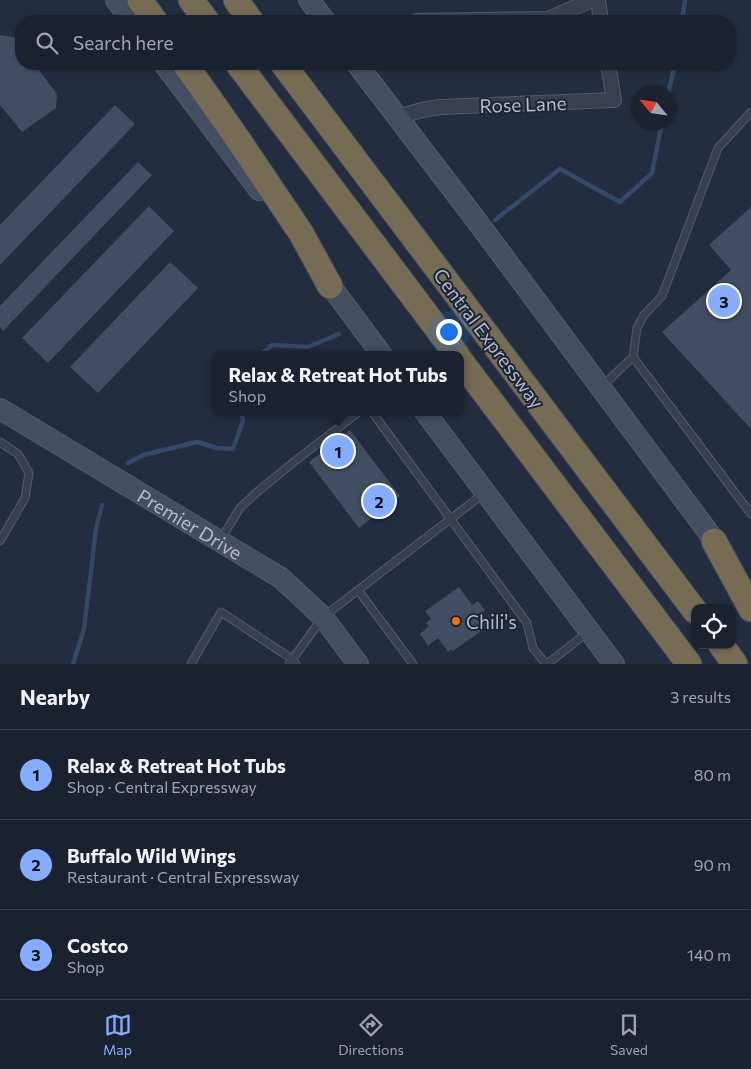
<!DOCTYPE html>
<meta charset="utf-8">
<style>
body{margin:0;font-family:Commissioner,sans-serif;background:#272f3c;color:#f1f3f6}
.controls{position:absolute;right:15px;bottom:15px;display:grid;overflow:hidden;border-radius:10px;box-shadow:0 1px 4px #0004}
.controls button{width:45px;height:45px;display:grid;place-items:center;padding:0;border:0;border-bottom:1px solid #383f4c;background:#1a2230;color:#f1f3f6;font:25px sans-serif}
.compass{position:absolute;left:631px;top:85px;width:45px;height:45px;border-radius:50%;background:#1a2230;box-shadow:0 1px 4px #0004;rotate:299deg}
.you{position:absolute;left:448px;top:331px;width:18px;height:18px;margin:-12px;border:4px solid #fff;border-radius:50%;background:#1a73e8;box-shadow:0 0 0 8px #1a73e833}
.badge{display:grid;place-items:center;width:32px;height:32px;border-radius:50%;background:#84acff;color:#111;font-size:16px;font-weight:700}
.pin{position:absolute;translate:-50% -50%;border:2px solid #fff;box-shadow:0 1px 5px #0006}
.popup{position:absolute;left:212px;top:351px;width:252px;height:65px;box-sizing:border-box;display:grid;place-content:center;border-radius:10px;background:#1a2230;filter:drop-shadow(0 1px 4px #0005);font-size:16px;white-space:nowrap;color:#9fa4ab}
.popup b{font-size:19px;color:#f1f3f6}
.popup::after{content:'';position:absolute;left:50%;top:100%;margin-left:-10px;border:10px solid transparent;border-top-color:#1a2230}
.list{margin:0;padding:0;list-style:none}
h2{display:flex;justify-content:space-between;align-items:center;height:65px;margin:0;padding:0 20px;font-size:21px}
h2 small{font-size:16px;font-weight:400;color:#9fa4ab}
.list li{display:grid;grid-template-columns:32px 1fr auto;gap:15px;align-items:center;box-sizing:border-box;height:90px;padding:0 20px;border-top:1px solid #383f4c}
.list b{display:block;font-size:19px;white-space:nowrap}
.list p{margin:0;font-size:16px;white-space:nowrap;color:#9fa4ab}
.list em{font-size:16px;font-style:normal;color:#9fa4ab}
.icon{flex:none;width:28px;height:28px;fill:none;stroke:currentColor;stroke-width:2;stroke-linecap:round;stroke-linejoin:round}
.map{position:relative;flex:none;width:751px;height:664px;overflow:hidden}
.search{position:absolute;background:#1a2230;box-shadow:0 1px 4px #0004;left:15px;right:15px;top:15px;height:55px;display:flex;align-items:center;gap:12px;box-sizing:border-box;padding:0 18px;border-radius:20px;color:#9fa4ab;font-size:19px}
.sheet{height:335px;background:#1a2230}
nav{display:flex;justify-content:space-around;align-items:center;box-sizing:border-box;height:70px;border-top:1px solid #383f4c;background:#1a2230;font-size:14px;color:#9fa4ab}
nav a{display:grid;justify-items:center;gap:2px}
nav .on{color:#84acff}
.map>svg:first-child{display:block}
.lines{fill:none;stroke-linecap:round;stroke-linejoin:round}
.stream{stroke:#354868;stroke-width:4.5}
.building{fill:#414d62}
.lane-casing{stroke:#525b6b;stroke-width:9}
.street-casing{stroke:#525b6b;stroke-width:16}
.secondary-casing{stroke:#525b6b;stroke-width:22}
.highway-casing{stroke:#3f4858;stroke-width:27}
.lane{stroke:#374050;stroke-width:7}
.street{stroke:#374050;stroke-width:14}
.secondary{stroke:#444e63;stroke-width:20}
.highway{stroke:#766b53;stroke-width:25}
.food-dot{fill:#e8710a;stroke:#1c2535;stroke-width:2}
.labels{text-anchor:middle;dominant-baseline:central;stroke-width:4;stroke-linejoin:round;paint-order:stroke}
.street-label{font-size:19px;fill:#b3bbcb;stroke:#1c2535}
.poi-label{font-size:19px;fill:#b3bbcb;stroke:#1c2535;text-anchor:start}
</style>
<div class="map">
<svg width="751" height="664" viewBox="0 0 751 664">
<rect width="100%" height="100%" fill="#222d40"/>
<g class="lines">
<!-- stream -->
<path class="stream" d="M682,21L685,0
M668,94L675,64
M495,220L560,169L620,202L652,173L662,122
M260,355L272,345L308,347L339,334
M128,463L143,455L197,442L217,448L233,449L243,421L241,412
M73,664L84,629L96,529L102,505"/>
</g>
<!-- building -->
<path class="building" d="M0,35L14,37L21,47V64H34L57,94L56,108L22,132L0,105Z
M115,105L135,124L0,265V225Z
M138,162L152,175L3,331L0,327V306Z
M149,206L174,231L48,363L22,338Z
M751,207V429L662,332L731,270L709,245Z
M170,262L198,288L98,393L70,367Z
M350,430L400,496L359,528L309,462Z
M459,587L472,605L478,601L485,610L480,615L488,626L453,651L452,649L448,652L438,638L428,646L420,634L429,626L426,623L431,619L425,611Z"/>
<g class="lines">
<defs>
<path id="lane" d="M633,357L751,514
M602,386L633,357L637,328L644,315L662,296L718,148L751,112
M372,412L527,623L533,648L546,664
M0,442L18,454L29,473L25,498L0,541
M221,539L240,508L257,492L295,461L359,412
M358,590L413,664
M191,664L221,612L292,659L296,664
M289,664L323,617L483,494
M547,664L588,632"/>
<path id="street" d="M598,0L601,21
M417,21L548,19L592,0
M397,117L422,110L440,107L614,100L608,64"/>
<g id="secondary">
<path d="M116,0L132,21"/>
<path d="M309,0L325,21"/>
<path d="M164,64L259,190"/>
<path d="M357,64L476,220L723,552"/>
<path d="M321,273L382,355"/>
<path id="s1" d="M0,409L281,578L323,617L358,664"/>
<path d="M425,412L614,664"/>
</g>
<path id="highway" d="M140,0L155,21
M191,0L207,21
M236,0L251,21
M185,64L233,132L301,233L330,286
M238,64L457,355
M283,64L695,611
M460,360L689,664
M714,541L751,609
M721,645L735,664"/>
</defs>
<!-- lane casing -->
<use href="#lane" class="lane-casing"/>
<!-- street casing -->
<use href="#street" class="street-casing"/>
<!-- secondary casing -->
<use href="#secondary" class="secondary-casing"/>
<!-- highway casing -->
<use href="#highway" class="highway-casing"/>
<!-- lane -->
<use href="#lane" class="lane"/>
<!-- street -->
<use href="#street" class="street"/>
<!-- secondary -->
<use href="#secondary" class="secondary"/>
<!-- highway -->
<use href="#highway" class="highway"/>
</g>
<!-- markers -->
<circle class="food-dot" cx="456" cy="621" r="5"/>
<g class="labels">
<!-- street labels -->
<g class="street-label">
<text transform="translate(523 104) rotate(-2)">Rose Lane</text>
<text transform="translate(489 338) rotate(53)">Central Expressway</text>
<text stroke="none"><textPath href="#s1" startOffset="222">Premier Drive</textPath></text>
</g>
<!-- poi labels -->
<g class="poi-label">
<text x="466" y="621">Chili's</text>
</g>
</g>
</svg>
<div class="controls">
<button><svg class="icon" aria-label="locate" viewBox="0 0 24 24"><circle cx="12" cy="12" r="6"/><path d="M12 2v4M12 18v4M2 12h4M18 12h4"/></svg></button>
</div>
<svg class="compass" viewBox="-18 -18 36 36"><path d="M0-13l5 13h-10z" fill="#e53935"/><path d="M0 13l5-13h-10z" fill="#9fa4ab"/></svg>
<div class="you"></div>
<div class="pin badge" style="left:338px;top:451px">1</div>
<div class="popup"><b>Relax &amp; Retreat Hot Tubs</b>Shop</div>
<div class="pin badge" style="left:379px;top:501px">2</div>
<div class="pin badge" style="left:724px;top:301px">3</div>
<div class="search"><svg class="icon" aria-label="search" viewBox="0 0 24 24"><circle cx="10" cy="10" r="6"/><path d="M15 15l6 6"/></svg>Search here</div>
</div>
<section class="sheet">
<h2>Nearby<small>3 results</small></h2>
<ul class="list">
<li><span class="badge">1</span><div><b>Relax &amp; Retreat Hot Tubs</b><p>Shop · Central Expressway</p></div><em>80 m</em></li>
<li><span class="badge">2</span><div><b>Buffalo Wild Wings</b><p>Restaurant · Central Expressway</p></div><em>90 m</em></li>
<li><span class="badge">3</span><div><b>Costco</b><p>Shop</p></div><em>140 m</em></li>
</ul>
</section>
<nav>
<a class="on"><svg class="icon" aria-label="map" viewBox="0 0 24 24"><path d="M3 6l6-2 6 2 6-2v14l-6 2-6-2-6 2zM9 4v14M15 6v14"/></svg>Map</a>
<a><svg class="icon" aria-label="directions" viewBox="0 0 24 24"><path d="M12 3l9 9-9 9-9-9zM9 14v-3h6M13 9l2 2-2 2"/></svg>Directions</a>
<a><svg class="icon" aria-label="saved" viewBox="0 0 24 24"><path d="M7 4h10v16l-5-4-5 4z"/></svg>Saved</a>
</nav>
